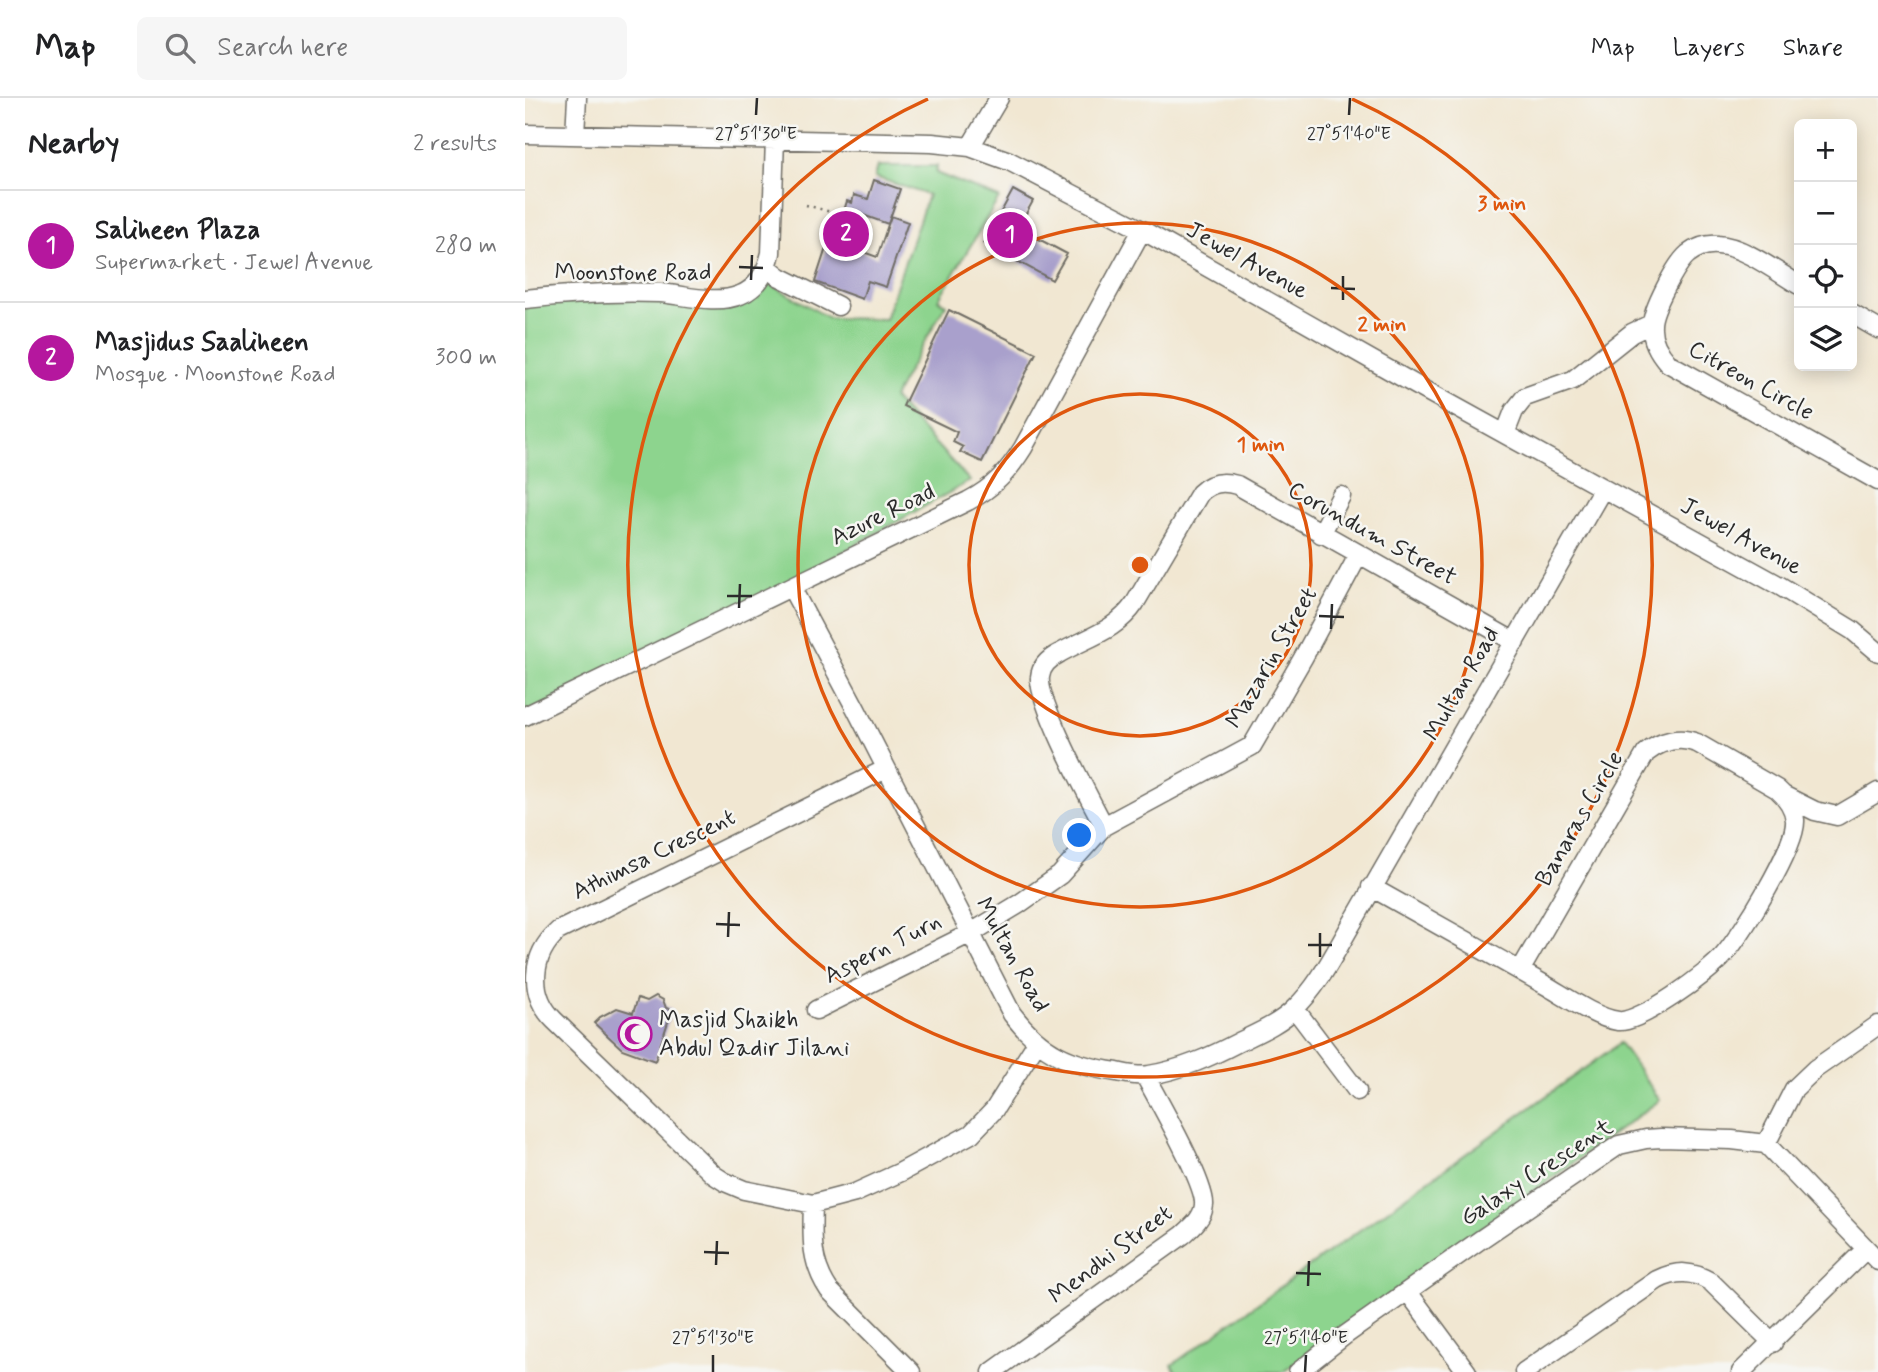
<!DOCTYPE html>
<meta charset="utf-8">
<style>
body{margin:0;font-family:Mynerve,sans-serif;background:#f6f6f6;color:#202124}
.controls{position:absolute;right:21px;top:21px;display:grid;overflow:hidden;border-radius:10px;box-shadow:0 4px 18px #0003}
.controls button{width:63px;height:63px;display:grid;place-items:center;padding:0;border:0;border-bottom:2px solid #e0e0e0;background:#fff;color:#202124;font:35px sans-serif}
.you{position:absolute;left:555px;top:738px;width:24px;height:24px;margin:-18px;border:5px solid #fff;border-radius:50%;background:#1a73e8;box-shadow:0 0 0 10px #1a73e833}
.badge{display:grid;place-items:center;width:46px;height:46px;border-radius:50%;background:#b5179e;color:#fff;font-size:23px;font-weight:700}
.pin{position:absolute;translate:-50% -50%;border:4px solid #fff;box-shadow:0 2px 7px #0006}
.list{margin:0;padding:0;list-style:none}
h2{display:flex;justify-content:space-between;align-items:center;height:91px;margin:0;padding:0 28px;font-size:30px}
h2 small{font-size:23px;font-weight:400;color:#757577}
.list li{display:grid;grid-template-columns:46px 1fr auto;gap:21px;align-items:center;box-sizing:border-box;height:112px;padding:0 28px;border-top:2px solid #e0e0e0}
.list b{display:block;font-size:26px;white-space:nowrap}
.list p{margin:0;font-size:23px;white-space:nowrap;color:#757577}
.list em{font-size:23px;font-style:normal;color:#757577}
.icon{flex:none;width:38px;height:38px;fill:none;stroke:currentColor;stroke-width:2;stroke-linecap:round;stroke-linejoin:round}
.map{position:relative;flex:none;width:1353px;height:1274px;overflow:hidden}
header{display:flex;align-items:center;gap:42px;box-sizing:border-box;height:98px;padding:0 35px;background:#fff;border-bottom:2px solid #e0e0e0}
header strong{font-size:33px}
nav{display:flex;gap:38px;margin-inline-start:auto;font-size:24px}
.search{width:490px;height:63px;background:#f6f6f6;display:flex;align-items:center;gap:18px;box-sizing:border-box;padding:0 24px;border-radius:10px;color:#757577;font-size:26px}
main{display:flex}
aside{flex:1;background:#fff}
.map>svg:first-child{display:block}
.green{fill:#8dd48e;stroke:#5c805c;stroke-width:2}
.building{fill:#a9a0cc}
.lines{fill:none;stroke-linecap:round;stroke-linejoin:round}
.minor-casing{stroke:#706d65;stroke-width:21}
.path{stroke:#706d65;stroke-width:2.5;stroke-dasharray:2 5;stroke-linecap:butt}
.minor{stroke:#fff;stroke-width:18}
.ticks{fill:none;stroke:#2b2b2b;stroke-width:2.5}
.ring{fill:none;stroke:#df570e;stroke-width:3.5}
.labels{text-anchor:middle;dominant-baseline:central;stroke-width:5;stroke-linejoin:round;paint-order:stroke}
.street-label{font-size:24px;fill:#2b2b2b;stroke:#f6f6f2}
.poi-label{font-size:24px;fill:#2b2b2b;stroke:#f6f6f2;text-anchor:start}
.ticks-label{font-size:18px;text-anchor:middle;fill:#2b2b2b;stroke:#f6f6f2;stroke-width:5;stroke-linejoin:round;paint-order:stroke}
.centre{fill:#df570e;stroke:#f6f6f2;stroke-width:3.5}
.ring-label{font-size:21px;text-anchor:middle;font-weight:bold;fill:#df570e;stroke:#f6f6f2;stroke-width:5;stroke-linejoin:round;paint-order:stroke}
</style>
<header>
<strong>Map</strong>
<div class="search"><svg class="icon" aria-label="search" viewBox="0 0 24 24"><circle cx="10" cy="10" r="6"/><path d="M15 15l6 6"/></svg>Search here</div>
<nav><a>Map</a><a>Layers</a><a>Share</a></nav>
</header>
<main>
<aside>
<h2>Nearby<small>2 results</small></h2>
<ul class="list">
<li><span class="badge">1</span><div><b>Saliheen Plaza</b><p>Supermarket · Jewel Avenue</p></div><em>280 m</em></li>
<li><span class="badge">2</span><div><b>Masjidus Saaliheen</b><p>Mosque · Moonstone Road</p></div><em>300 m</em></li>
</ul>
</aside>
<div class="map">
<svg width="1353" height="1274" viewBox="0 0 1353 1274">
<rect width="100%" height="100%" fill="#f6f6f2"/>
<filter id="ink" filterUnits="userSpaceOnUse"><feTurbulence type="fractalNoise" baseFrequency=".0143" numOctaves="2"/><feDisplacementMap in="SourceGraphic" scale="14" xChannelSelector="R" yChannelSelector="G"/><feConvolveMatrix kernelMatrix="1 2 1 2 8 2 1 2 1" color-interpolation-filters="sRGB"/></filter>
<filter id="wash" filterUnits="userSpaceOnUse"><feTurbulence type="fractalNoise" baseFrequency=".00686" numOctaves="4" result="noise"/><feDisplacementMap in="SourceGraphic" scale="28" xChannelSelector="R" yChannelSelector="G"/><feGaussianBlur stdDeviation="1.57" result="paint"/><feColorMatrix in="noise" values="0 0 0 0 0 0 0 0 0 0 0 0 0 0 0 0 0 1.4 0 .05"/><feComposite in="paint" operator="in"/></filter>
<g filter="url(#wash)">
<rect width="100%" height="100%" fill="#f1e7d2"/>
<!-- green -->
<path class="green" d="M353,68H412L411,75L474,100L413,202L421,206L368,300L445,383L0,631V206L125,201L193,210L210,208L240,183L304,220L360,221L403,97L350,79Z
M1095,945L1135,1002L758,1274H651L647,1267Z"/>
<g id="blocks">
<!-- building -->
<path class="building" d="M349,82L375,91L363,126L338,117L327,150L352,159L366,118L383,124L361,189L343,183L337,201L290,184L302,147L308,148L322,103L327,105L329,97L343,101Z
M488,92L508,103L493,130L542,156L527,182L459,145Z
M424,212L511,255L457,364L435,354L438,349L428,344L432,334L378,308Z
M131,898L138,902L141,910L147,912L130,963L97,951L69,925L75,919L92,910L108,915L113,900L122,903Z"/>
</g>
</g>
<g filter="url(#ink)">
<use href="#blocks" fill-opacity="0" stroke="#706d65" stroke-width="2"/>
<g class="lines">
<defs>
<path id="minor" d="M0,36L407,45L445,49L484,63L617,132L889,286L1255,488L1327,532L1353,554
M50,37L52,0
M445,49L474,0
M242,169L255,179L313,208
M1274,187C1252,174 1218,148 1193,147C1182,146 1171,150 1163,156C1151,166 1127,212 1127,227C1126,242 1134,255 1143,265L1353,383
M0,201C44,196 90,193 135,195C159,197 191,207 215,197C233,190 242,172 246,155L250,41
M1327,216L1353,231
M980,336L989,313L1000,299L1048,282L1107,235L1126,226
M796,436L816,398
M266,489L331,611L487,916C517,955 544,967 592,974C602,976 614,979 624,977C656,972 685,959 714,944C732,935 754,926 769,911C795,887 811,852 829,822L1078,390
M0,618L443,403C468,390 483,374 498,350L617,132
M361,671L33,833C6,857 3,896 29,922L189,1077L200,1084L219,1092L288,1106L330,1095L376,1074L446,1036L469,1012L512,944
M1260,698L1290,713L1312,718L1353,694
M579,728C565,701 512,604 515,579C516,568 525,560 535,555C563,539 591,533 610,505L675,395C686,384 698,383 712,387L990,544
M846,789C904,822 963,855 1022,888C1041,899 1071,920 1093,923C1114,926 1184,875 1199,857C1217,836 1272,748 1270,722C1269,710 1261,699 1252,691L1172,645C1154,638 1136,643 1121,655L995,873
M770,911L832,993
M291,912L446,835L494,806L535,777L579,728L727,648L778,560L833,458
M1241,1046L1269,991L1290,971L1353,927
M288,1106C287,1138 285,1164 304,1192L386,1274
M883,1194L942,1274
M467,1274L658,1137C667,1129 678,1120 679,1107C681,1086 632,1000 620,978
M773,1274L819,1238L955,1142L1094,1047L1121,1041L1136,1040L1207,1042L1241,1046L1353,1163
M999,1274L1132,1182C1152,1172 1168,1173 1186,1184L1248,1245
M1216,1274L1341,1151"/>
</defs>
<!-- minor casing -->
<use href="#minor" class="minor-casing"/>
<!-- path -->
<path class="path" d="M281,107L313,116"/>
<!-- minor -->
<use href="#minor" class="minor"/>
</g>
</g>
<!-- ticks -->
<path class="ticks" d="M231,17L232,0M824,17L825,0M214,169L238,170M226,182L227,157M806,190L830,191M818,202V178M202,498H227M214,510L215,486M794,518L819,519M806,531L807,506M191,826L215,827M203,839L204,814M783,847H807M795,859V835M179,1154L204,1155M191,1167L192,1143M771,1175L796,1176M783,1188L784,1163M188,1274V1257M780,1274L781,1257"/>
<!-- distance rings -->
<g class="ring">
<circle cx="615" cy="467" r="171"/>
<circle cx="615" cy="467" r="342"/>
<path d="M827 1A512 512 0 1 1 403 1"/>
</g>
<!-- icons -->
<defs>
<symbol id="mosque-ring" viewBox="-11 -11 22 22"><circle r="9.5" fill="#f6f6f2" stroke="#b5179e" stroke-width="1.5"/><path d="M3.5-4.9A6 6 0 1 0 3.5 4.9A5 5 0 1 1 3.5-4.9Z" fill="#b5179e"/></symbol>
</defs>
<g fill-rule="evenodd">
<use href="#mosque-ring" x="91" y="917" width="38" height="38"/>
</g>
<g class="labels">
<!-- street labels -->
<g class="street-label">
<text transform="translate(722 163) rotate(29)">Jewel Avenue</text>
<text x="108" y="175">Moonstone Road</text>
<text transform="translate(1226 283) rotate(29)">Citreon Circle</text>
<text transform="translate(358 417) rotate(-26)">Azure Road</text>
<text transform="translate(847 436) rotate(29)">Corundum Street</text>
<text transform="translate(1216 439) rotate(29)">Jewel Avenue</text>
<text transform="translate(747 560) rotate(-60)">Mazarin Street</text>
<text transform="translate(937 586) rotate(-60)">Multan Road</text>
<text transform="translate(1055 721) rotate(-60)">Banaras Circle</text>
<text transform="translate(129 757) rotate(-26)">Athimsa Crescent</text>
<text transform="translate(358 851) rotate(-27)">Aspern Turn</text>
<text transform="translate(487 857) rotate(61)">Multan Road</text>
<text transform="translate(1012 1075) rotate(-33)">Galaxy Crescent</text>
<text transform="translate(586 1157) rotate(-37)">Mendhi Street</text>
</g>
<!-- poi labels -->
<g class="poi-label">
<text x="134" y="922">Masjid Shaikh<tspan x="134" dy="28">Abdul Qadir Jilani</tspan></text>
</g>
</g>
<g class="ticks-label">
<text x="231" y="41">27°51'30"E</text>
<text x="824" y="41">27°51'40"E</text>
<text x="188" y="1245">27°51'30"E</text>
<text x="781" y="1245">27°51'40"E</text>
</g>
<circle cx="615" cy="467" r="10" class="centre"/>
<g class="ring-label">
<text x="977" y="112">3 min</text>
<text x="857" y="233">2 min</text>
<text x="736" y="353">1 min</text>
</g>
</svg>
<div class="controls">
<button>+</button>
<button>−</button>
<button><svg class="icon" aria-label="locate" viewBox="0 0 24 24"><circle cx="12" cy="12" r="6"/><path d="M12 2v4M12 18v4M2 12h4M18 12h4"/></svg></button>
<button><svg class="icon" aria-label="layers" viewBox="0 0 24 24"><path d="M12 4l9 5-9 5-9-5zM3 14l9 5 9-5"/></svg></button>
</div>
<div class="you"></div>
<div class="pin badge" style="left:485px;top:137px">1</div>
<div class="pin badge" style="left:321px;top:136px">2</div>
</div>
</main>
